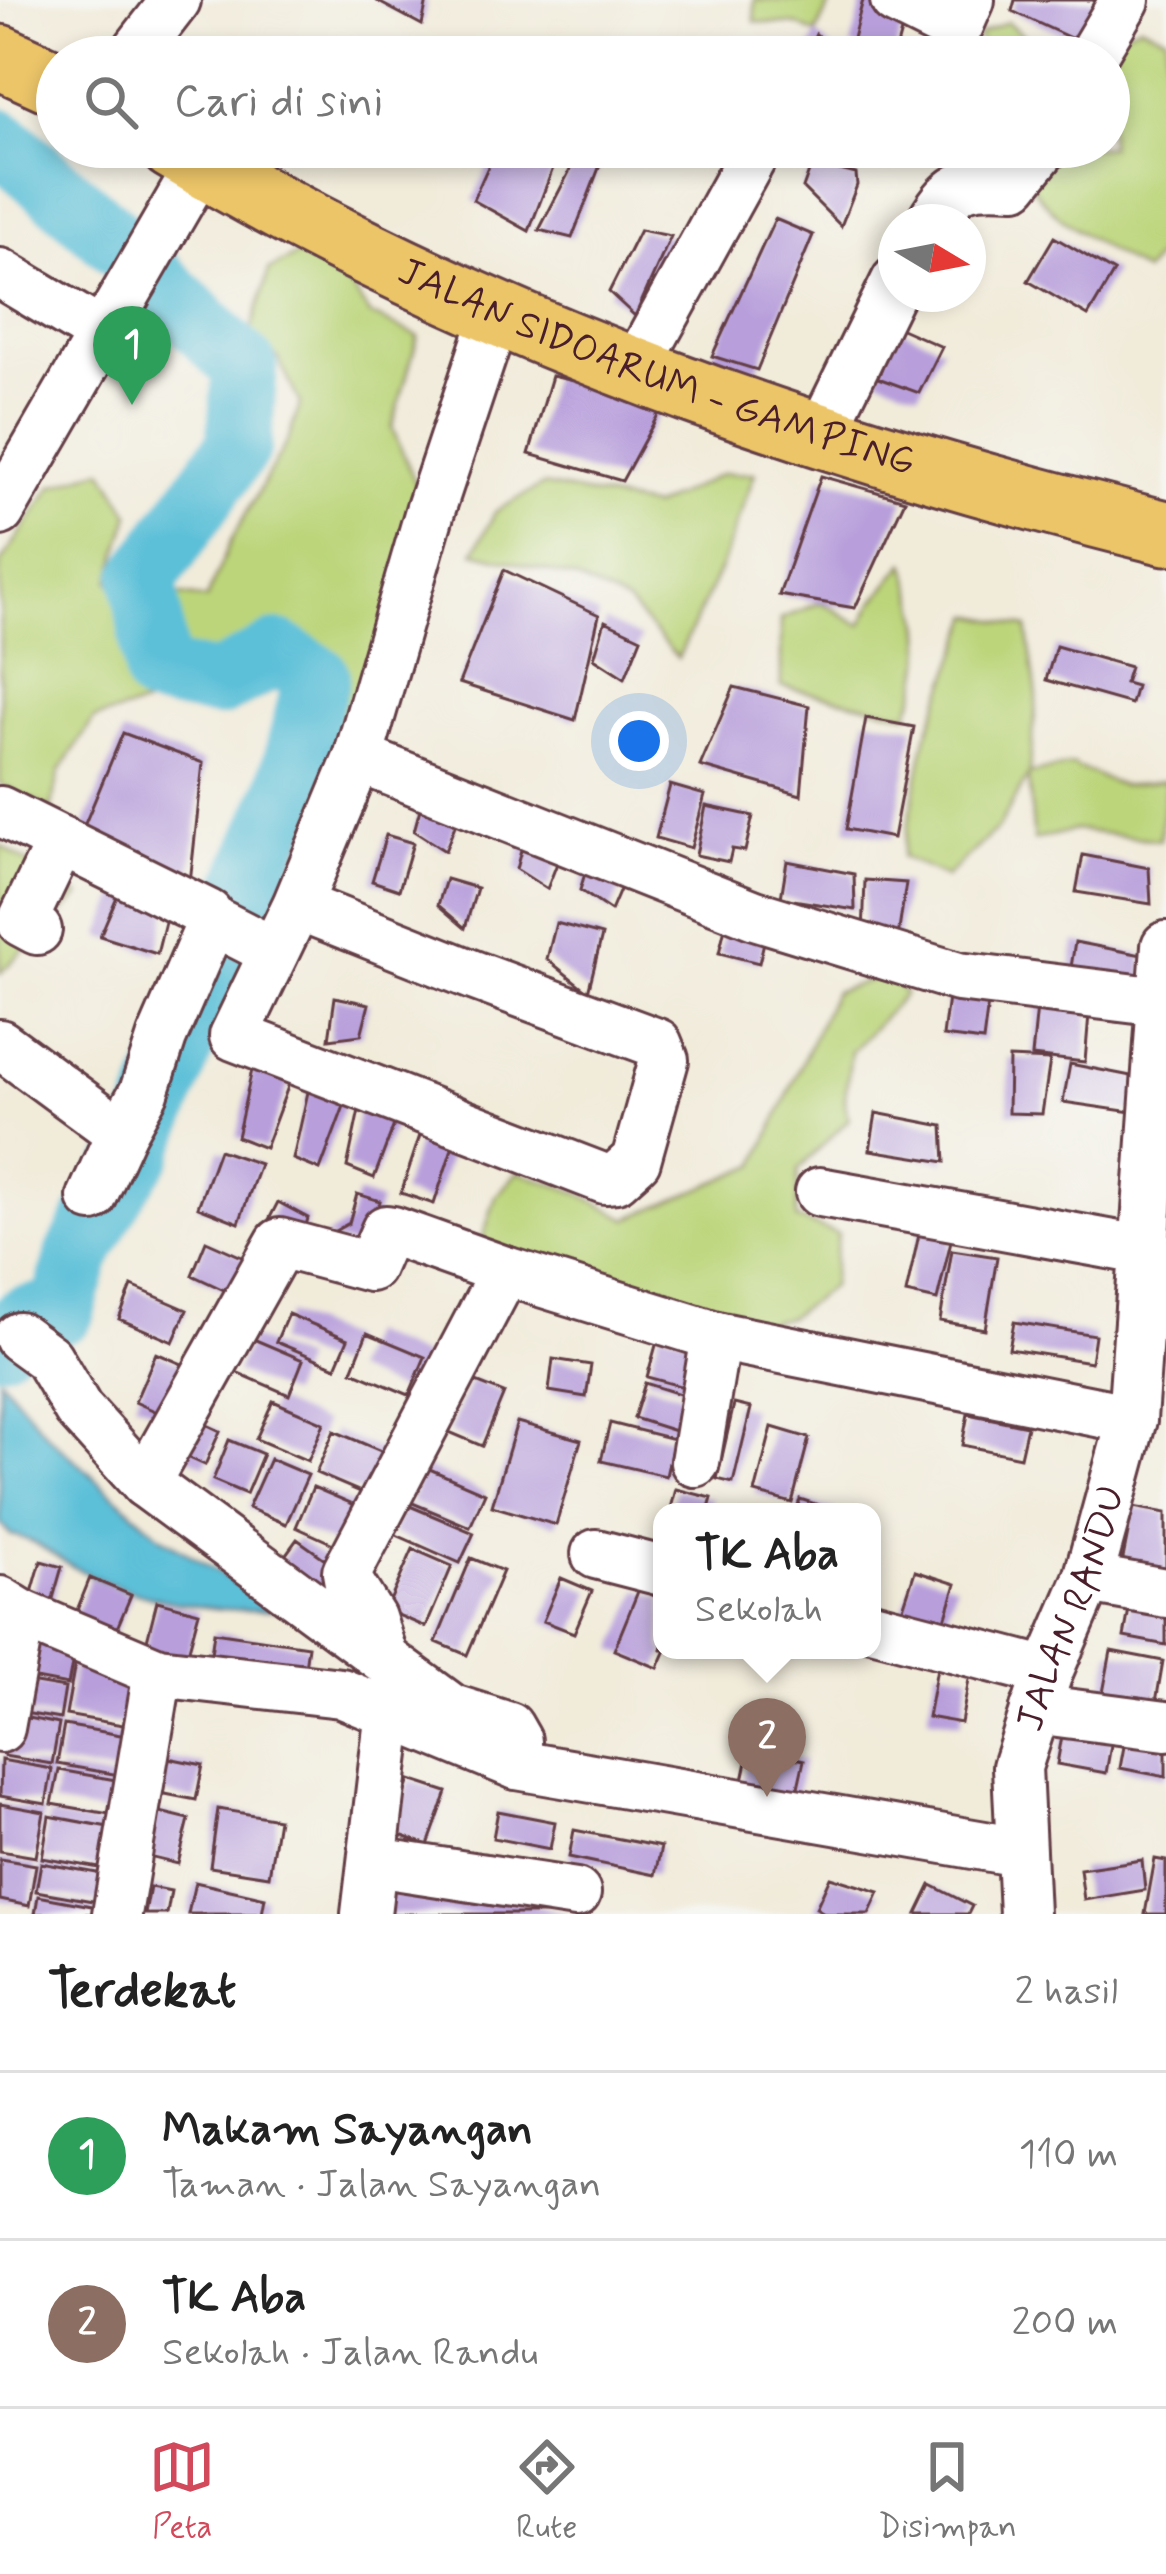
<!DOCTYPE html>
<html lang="id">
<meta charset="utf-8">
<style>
body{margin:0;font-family:Mynerve,sans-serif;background:#f6f6f6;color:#222}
.compass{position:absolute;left:878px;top:204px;width:108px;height:108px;border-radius:50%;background:#fff;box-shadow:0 6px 18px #0003;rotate:100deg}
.you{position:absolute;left:639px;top:741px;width:42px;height:42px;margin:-30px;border:9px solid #fff;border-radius:50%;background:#1a73e8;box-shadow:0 0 0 18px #1a73e833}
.badge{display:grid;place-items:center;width:78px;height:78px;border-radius:50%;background:#d1495b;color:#fff;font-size:39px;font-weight:700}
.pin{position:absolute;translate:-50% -99px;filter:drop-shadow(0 3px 6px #0008)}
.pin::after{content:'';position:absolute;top:63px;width:42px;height:36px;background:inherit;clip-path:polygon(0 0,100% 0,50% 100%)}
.popup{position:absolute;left:653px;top:1503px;width:228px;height:156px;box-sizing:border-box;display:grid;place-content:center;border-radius:24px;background:#fff;filter:drop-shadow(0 3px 9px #0005);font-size:39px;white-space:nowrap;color:#767676}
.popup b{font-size:45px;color:#222}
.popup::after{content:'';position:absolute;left:50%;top:100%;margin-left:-24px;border:24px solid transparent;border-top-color:#fff}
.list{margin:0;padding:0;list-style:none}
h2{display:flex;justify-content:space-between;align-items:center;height:156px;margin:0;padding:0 48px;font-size:51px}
h2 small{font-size:39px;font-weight:400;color:#767676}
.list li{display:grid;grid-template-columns:78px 1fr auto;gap:36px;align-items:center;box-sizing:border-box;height:168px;padding:0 48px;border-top:3px solid #e0e0e0}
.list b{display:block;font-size:45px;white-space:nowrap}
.list p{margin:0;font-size:39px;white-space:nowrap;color:#767676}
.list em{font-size:39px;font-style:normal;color:#767676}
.icon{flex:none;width:66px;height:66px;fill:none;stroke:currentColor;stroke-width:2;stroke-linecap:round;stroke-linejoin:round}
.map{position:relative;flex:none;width:1166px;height:1914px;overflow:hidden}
.search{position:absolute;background:#fff;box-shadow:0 6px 18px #0003;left:36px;right:36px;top:36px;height:132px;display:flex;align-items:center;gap:30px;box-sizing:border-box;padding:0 42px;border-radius:66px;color:#767676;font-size:45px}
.sheet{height:492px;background:#fff}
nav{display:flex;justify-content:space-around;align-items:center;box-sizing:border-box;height:168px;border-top:3px solid #e0e0e0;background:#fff;font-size:33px;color:#767676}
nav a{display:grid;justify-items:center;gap:6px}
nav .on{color:#d1495b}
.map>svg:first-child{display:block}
.green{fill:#bcd57a;stroke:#837a52;stroke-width:3}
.water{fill:#5bc0d8;stroke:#527082;stroke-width:3}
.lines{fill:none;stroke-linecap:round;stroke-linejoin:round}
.river{stroke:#5bc0d8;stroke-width:66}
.building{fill:#b89fdb}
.minor-casing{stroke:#633e45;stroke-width:54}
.major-casing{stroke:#633e45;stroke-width:69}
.minor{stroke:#fff;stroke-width:48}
.major{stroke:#ecc569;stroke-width:63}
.labels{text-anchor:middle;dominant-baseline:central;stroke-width:9;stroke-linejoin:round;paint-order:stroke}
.street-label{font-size:39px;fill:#4a1f2b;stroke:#f6f6f2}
</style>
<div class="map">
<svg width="1166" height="1914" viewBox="0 0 1166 1914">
<rect width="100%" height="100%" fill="#f6f6f2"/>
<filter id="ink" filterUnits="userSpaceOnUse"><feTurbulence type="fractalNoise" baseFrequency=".00833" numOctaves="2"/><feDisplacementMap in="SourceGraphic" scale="24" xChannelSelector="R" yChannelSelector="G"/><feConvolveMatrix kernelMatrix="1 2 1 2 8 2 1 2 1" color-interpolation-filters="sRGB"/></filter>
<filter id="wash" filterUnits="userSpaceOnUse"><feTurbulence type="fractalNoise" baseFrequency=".004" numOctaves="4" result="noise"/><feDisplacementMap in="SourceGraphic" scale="48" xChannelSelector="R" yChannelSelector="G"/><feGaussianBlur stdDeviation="2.7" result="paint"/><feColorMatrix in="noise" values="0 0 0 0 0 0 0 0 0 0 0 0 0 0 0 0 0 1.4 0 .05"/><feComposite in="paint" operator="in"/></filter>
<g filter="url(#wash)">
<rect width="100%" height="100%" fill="#f1ebda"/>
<!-- green -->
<path class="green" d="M754,0H832L816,34L797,25L755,22Z
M1007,22L1048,56L1050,57H985L978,35Z
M1140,25L1166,36V245L1144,272C1090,239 1032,211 1012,147H1109L1108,37Z
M321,243L370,315L418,336L392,428L422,498L354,726L265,926L232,905L278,782L329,701L326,651L280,633L215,661L182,665L165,647L170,593L206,599L232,539L289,438L300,404L278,358L250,334L269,270Z
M103,469L130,514L110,580L161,701L94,719L60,771L51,809L0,784V564L53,486Z
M755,473L721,566L678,658L628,604L574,578L474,552L496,511L543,485L653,507L722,474Z
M905,563C924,617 932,659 908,714L781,686V619L821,602L861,625L873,603Z
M972,615L1027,627L1037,696L1029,774L1072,765L1122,786L1166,781L1160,840L1075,830L1034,840L1028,776L999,827L946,877L902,857L926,737Z
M0,845L80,896L0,973Z
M889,974L905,994L851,1052L844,1105L849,1119L798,1170L796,1219L838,1234L831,1287L789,1317L740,1328L481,1243L496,1196L518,1172L576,1192L628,1219L756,1165L834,992Z"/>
<!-- water -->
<path class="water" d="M0,1378L48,1436L160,1536L280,1610C211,1613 140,1601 78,1569C54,1557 37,1540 11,1535L0,1523Z"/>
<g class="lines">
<!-- river -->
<path class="river" d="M0,141L116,241L245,368L239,445L144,579L157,675L219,684L278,653L317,677L287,794L208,977L141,1150L112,1192L78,1255L62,1311L24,1319L0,1342"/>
</g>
<g id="blocks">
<!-- building -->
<path class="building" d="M375,0H427L422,25Z
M863,0H874L906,14L894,57H879L851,46Z
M1015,0H1106L1088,46L1012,11Z
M816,34L842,57H805Z
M211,42L245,57H206Z
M497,147H561L529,231L473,200Z
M582,147H607L572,238L539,230Z
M812,163L856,174L857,185L841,226L803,188Z
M775,219L813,235L757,370L712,356Z
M640,230L671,236L635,316L609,292Z
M1054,237L1114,272L1088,316L1028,281Z
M897,327L942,347L919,393L878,378Z
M552,376L665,402L622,481L529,454Z
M821,476L905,500L855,608L779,595Z
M504,570L599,615L575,720L459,683Z
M605,621L641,638L625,678L594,658Z
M1056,646L1130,667L1125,683L1136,686L1131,704L1046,680Z
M734,687L809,706L801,795L700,766Z
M866,718L914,727L893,838L846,829Z
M123,733L203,763L190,883L79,838Z
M670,785L705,795L691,848L656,838Z
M424,794L461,810L445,851L414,831Z
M706,806L753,816L745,851L732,849L729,862L696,855Z
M526,832L563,848L547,889L516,869Z
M386,835L413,843L399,890L372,881Z
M591,853L628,871L611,911L580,890Z
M1083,855L1149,868L1151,904L1076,892Z
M787,861L854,874L855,910L781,898Z
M446,879L477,888L465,928L438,905Z
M865,880L906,883L898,937L863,935Z
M122,885L168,910L157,954L100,936Z
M729,911L769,921L759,963L719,953Z
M556,923L602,935L588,992L547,959Z
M1075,942L1142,955L1144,992L1069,980Z
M949,990L989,996L983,1041L943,1036Z
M335,997L369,1004L361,1035L329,1039Z
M1038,997L1090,1002L1085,1062L1032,1056Z
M1009,1058L1050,1060L1042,1114L1008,1113Z
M254,1061L292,1076L265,1148L237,1137Z
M1070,1064L1136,1077L1138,1113L1063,1102Z
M310,1083L347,1098L320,1170L293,1159Z
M363,1091L401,1106L374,1178L347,1167Z
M876,1113L943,1126L945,1162L870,1150Z
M425,1120L458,1130L434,1204L401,1193Z
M219,1150L260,1164L239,1223L198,1207Z
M357,1194L380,1201L365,1250L324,1237L349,1223Z
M278,1202L308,1218L304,1233L263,1231Z
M922,1221L954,1228L937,1300L906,1293Z
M206,1241L253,1262L237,1296L192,1275Z
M952,1250L997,1257L985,1329L940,1321Z
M132,1286L187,1310L173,1342L119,1319Z
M288,1314L348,1339L336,1367L276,1342Z
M1014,1322L1095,1335L1091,1362L1009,1349Z
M660,1331L711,1346L698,1391L647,1377Z
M367,1333L425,1357L409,1395L352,1371Z
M251,1338L303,1360L289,1395L236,1372Z
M156,1353L194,1369L173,1419L135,1402Z
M553,1359L591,1365L586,1397L549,1391Z
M471,1380L504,1393L482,1446L449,1432Z
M645,1383L702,1401L691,1436L634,1418Z
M273,1401L324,1423L308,1461L256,1439Z
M734,1404L751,1408L733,1483L717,1479Z
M968,1414L1027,1426L1020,1457L962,1445Z
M201,1422L220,1431L205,1465L185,1456Z
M517,1422L581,1440L556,1525L492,1506Z
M610,1423L674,1439L666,1476L601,1461Z
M772,1427L809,1438L792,1503L755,1493Z
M334,1431L388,1454L370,1496L316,1473Z
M229,1440L263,1454L246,1494L213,1480Z
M270,1459L308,1475L286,1524L248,1508Z
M425,1467L485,1493L470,1527L410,1502Z
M313,1487L360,1507L342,1548L296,1527Z
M676,1489L712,1498L708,1512H670Z
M800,1499L837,1511V1512H796Z
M405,1504L474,1533L460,1563L392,1533Z
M1133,1507L1166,1513V1577L1121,1569Z
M297,1539L346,1574L330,1596L281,1561Z
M413,1549L452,1566L426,1627L386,1610Z
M471,1558L503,1571L467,1655L436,1642Z
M41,1561L62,1567L50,1609L29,1603Z
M915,1571L956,1584L940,1636L898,1623Z
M90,1578L131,1595L111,1642L71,1625Z
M561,1578L592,1591L574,1633L543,1621Z
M639,1589L662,1599V1650H666L658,1668L614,1650Z
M1131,1598L1166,1604V1645L1124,1637Z
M157,1601L199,1612L183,1671L142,1660Z
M214,1632L308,1646L303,1682L209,1668Z
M26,1638L75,1647L68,1685L20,1676Z
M1111,1651L1163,1661L1155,1708L1102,1698Z
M75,1664L143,1676L134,1727L66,1715Z
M937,1668L970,1674L961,1723L928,1717Z
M18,1680L65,1688L60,1719L12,1711Z
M12,1715L59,1724L52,1764L4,1756Z
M1065,1719L1114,1728L1106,1773L1057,1764Z
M64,1725L132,1737L125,1776L57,1764Z
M1127,1730L1166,1737V1777L1120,1768Z
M750,1748L804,1760L794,1805L740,1794Z
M163,1757L203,1765L196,1800L155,1792Z
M1,1760L52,1769L46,1804L0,1796Z
M59,1770L127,1782L121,1816L52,1804Z
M410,1780L447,1792L428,1845L392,1832Z
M0,1804L44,1812L36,1857L0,1851Z
M218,1809L278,1819L269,1876L210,1867Z
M156,1811L189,1819L178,1864L145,1856Z
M498,1811L555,1822L550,1849L493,1838Z
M49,1816L119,1829L111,1870L42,1858Z
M574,1830L661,1847L655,1875L569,1857Z
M0,1859L36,1865L29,1906L0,1900Z
M1155,1859L1166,1861V1914H1145Z
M1142,1860L1145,1890L1084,1900L1080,1869Z
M41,1863L108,1875L104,1903L36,1891Z
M383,1868L571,1914H373Z
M830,1877L879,1892L869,1914H826L816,1908Z
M195,1882L265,1898L262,1914H188Z
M931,1885L972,1906L968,1914H917Z
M150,1887L171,1891L167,1914H145Z
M38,1896L97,1907L96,1914H35Z"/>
</g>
</g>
<g filter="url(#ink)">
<use href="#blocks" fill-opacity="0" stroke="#633e45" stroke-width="3"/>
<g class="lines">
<defs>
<g id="minor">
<path d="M895,0L947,26L959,25L970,0"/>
<path d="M132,57L176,0"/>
<path d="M1091,57L1125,0"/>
<path d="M931,222C955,181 969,180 1015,183L1044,147"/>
<path d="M0,273L104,335"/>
<path d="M634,371L752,157"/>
<path d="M820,436L896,281"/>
<path d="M0,511L201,164"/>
<path d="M358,758L755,915L958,977L1161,1002"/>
<path d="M0,811L208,914L211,924"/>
<path d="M297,905L473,975L657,1043L664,1060L636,1160L616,1178L605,1179L234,1036L297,905L358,758L430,511L496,313"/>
<path d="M37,930L22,922L61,841"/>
<path d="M0,1044L121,1133L144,1092L162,1037L211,924L221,925L274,952"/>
<path d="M820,1192L1142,1250"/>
<path d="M92,1197L121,1133"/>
<path d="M19,1337L48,1358L78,1409L145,1483L452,1709L509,1727L517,1741V1765"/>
<path d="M695,1462L716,1336L1132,1419"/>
<path d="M145,1483L280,1243L370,1267L386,1230L393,1231L505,1271L716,1336"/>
<path d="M596,1554L662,1571"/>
<path d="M1088,1579L1166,1593"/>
<path d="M0,1601L21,1614L158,1672L341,1693L517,1765L1019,1852"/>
<path d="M872,1626L1048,1672"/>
<path d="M383,1656L371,1618L349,1583L347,1572L505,1271"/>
<path d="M1035,1709L1166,1726"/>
<path d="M0,1728L21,1614"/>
<path d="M375,1862L576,1893"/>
<path d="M117,1914L158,1672"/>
<path d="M366,1914L390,1711"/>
<path id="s1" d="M1024,1914L1017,1767L1048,1672L1088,1579L1132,1419L1166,946"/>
</g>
<g id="major">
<path d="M0,57L57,83"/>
<path id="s2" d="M172,147C479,331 820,448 1166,533"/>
</g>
</defs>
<!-- minor casing -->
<use href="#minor" class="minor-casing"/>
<!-- major casing -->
<use href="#major" class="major-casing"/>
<!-- minor -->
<use href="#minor" class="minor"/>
<!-- major -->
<use href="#major" class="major"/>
</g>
</g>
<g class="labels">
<!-- street labels -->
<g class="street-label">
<text stroke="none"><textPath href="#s2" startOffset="534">JALAN SIDOARUM - GAMPING</textPath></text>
<text stroke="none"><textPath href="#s1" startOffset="315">JALAN RANDU</textPath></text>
</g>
</g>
</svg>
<svg class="compass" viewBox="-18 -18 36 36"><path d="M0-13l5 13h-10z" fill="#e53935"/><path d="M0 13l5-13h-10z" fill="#767676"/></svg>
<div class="you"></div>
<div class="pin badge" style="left:132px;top:405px;background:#2e9e5b">1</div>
<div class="pin badge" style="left:767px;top:1797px;background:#8d6e63">2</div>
<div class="popup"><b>TK Aba</b>Sekolah</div>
<div class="search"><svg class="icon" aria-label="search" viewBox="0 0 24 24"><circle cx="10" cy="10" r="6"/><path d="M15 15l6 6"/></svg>Cari di sini</div>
</div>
<section class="sheet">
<h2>Terdekat<small>2 hasil</small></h2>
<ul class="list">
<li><span class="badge" style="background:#2e9e5b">1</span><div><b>Makam Sayangan</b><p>Taman · Jalan Sayangan</p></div><em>110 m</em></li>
<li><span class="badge" style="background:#8d6e63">2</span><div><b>TK Aba</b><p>Sekolah · Jalan Randu</p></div><em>200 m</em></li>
</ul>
</section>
<nav>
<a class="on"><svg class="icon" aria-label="map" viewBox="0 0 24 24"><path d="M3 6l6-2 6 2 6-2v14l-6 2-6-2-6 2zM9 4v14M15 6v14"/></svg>Peta</a>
<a><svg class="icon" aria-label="directions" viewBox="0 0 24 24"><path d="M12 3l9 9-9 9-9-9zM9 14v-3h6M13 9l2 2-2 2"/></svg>Rute</a>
<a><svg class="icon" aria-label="saved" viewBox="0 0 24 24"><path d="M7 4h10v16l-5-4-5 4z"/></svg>Disimpan</a>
</nav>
